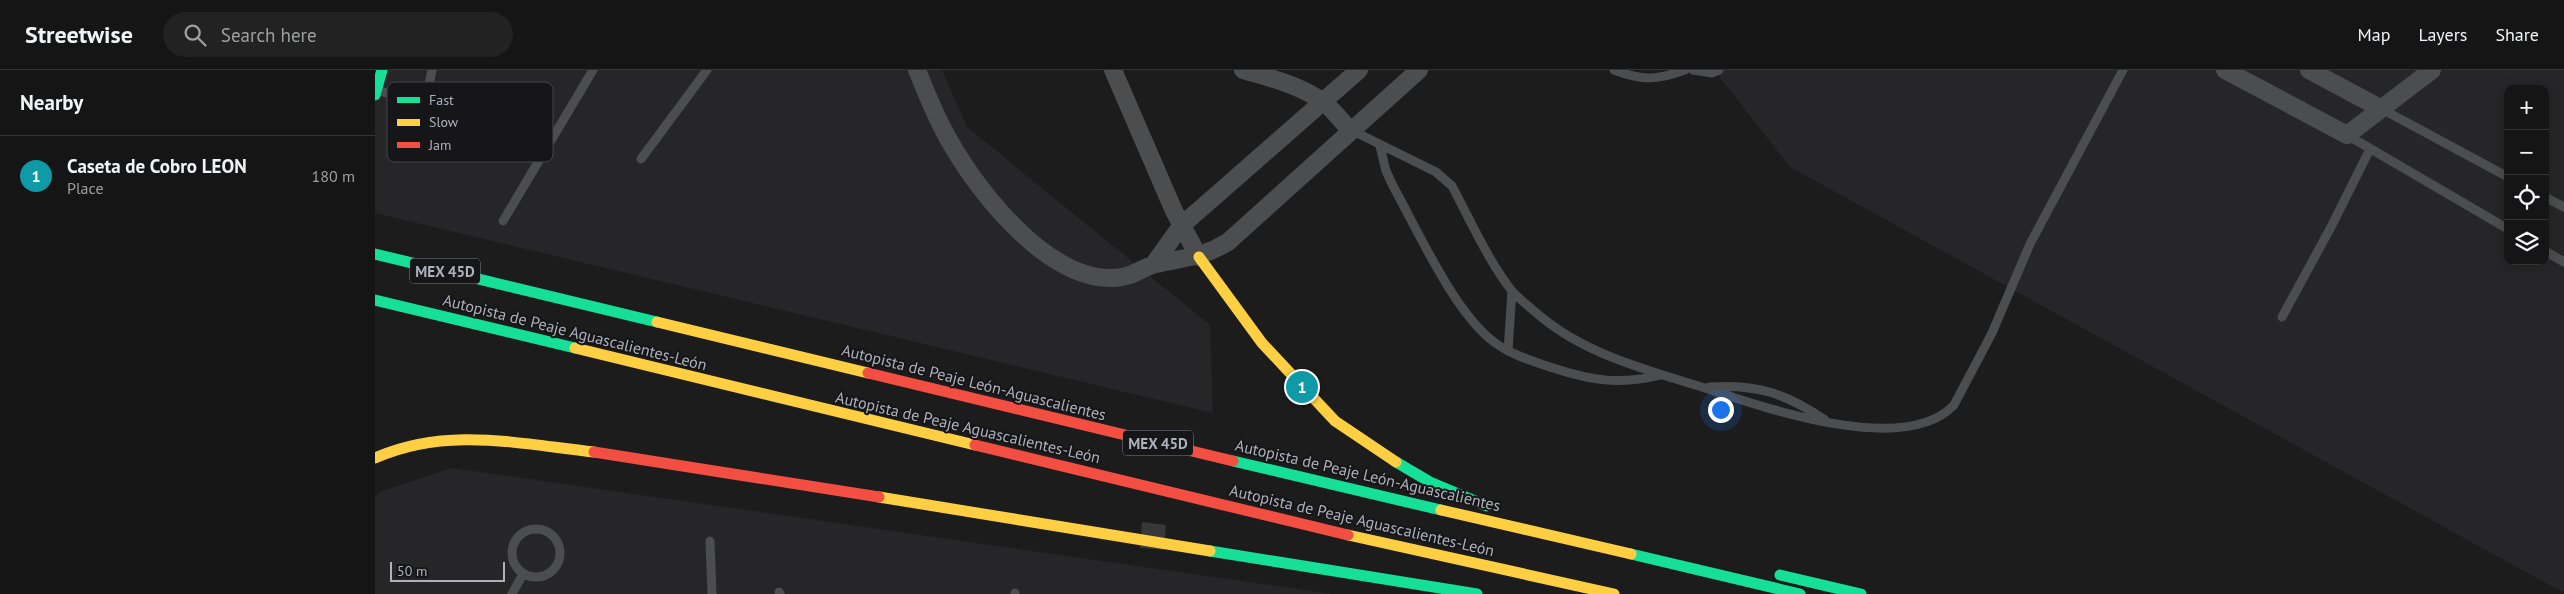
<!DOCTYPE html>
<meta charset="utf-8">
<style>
body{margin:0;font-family:"PT Sans",sans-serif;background:#222;color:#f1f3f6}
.controls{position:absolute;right:15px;top:15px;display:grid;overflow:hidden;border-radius:10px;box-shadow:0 2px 12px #0003}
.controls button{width:45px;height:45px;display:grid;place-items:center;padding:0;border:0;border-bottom:1px solid #343434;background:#151515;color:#f1f3f6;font:25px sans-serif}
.scale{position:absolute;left:15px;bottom:12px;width:115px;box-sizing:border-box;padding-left:5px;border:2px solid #aeb0bc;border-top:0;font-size:14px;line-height:18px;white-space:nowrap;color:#aeb0bc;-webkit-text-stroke:4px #161618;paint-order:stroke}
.you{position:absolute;left:1345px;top:339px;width:18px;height:18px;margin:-12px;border:4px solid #fff;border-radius:50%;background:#1a73e8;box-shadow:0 0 0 8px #1a73e833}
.badge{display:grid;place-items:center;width:32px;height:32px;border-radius:50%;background:#ea580c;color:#fff;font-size:16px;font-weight:700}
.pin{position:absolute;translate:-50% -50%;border:2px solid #fff;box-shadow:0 1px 5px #0006}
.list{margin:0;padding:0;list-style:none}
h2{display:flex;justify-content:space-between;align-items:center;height:65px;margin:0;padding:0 20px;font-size:21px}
h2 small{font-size:16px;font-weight:400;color:#9d9fa0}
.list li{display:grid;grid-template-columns:32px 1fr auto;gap:15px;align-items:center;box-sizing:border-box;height:80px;padding:0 20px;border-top:1px solid #343434}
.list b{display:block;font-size:19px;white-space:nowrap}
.list p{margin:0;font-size:16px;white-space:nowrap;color:#9d9fa0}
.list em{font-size:16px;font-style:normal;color:#9d9fa0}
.icon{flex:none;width:28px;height:28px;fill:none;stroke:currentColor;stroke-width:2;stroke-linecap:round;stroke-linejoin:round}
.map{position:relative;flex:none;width:2189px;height:524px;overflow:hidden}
header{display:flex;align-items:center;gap:30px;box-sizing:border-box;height:70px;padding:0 25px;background:#151515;border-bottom:1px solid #343434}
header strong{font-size:24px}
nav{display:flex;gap:28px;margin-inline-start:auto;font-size:18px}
.search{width:350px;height:45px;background:#222;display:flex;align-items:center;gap:12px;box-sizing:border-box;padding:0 18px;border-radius:28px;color:#9d9fa0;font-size:19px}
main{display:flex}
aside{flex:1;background:#151515}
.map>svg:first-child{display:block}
.built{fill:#262628;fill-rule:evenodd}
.building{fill:#38383a}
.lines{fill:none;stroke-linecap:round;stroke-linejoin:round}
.lane{stroke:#4c4d4f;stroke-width:9}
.street{stroke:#4c4d4f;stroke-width:18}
.fast{stroke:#16e098;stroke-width:11}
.slow{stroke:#ffcf43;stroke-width:11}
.jam{stroke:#f24e42;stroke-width:11}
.labels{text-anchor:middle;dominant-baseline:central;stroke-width:4;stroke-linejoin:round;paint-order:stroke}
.shield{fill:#161618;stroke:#80828b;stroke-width:1}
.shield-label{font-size:15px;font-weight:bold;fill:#aeb0bc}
.street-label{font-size:16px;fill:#aeb0bc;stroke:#161618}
.key{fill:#161618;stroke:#444449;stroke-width:1}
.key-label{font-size:14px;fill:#aeb0bc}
</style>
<header>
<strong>Streetwise</strong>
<div class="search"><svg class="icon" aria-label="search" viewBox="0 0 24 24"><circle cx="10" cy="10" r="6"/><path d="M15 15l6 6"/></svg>Search here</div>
<nav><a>Map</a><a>Layers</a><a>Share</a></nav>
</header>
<main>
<aside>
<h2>Nearby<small></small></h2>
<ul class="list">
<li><span class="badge" style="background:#0f9aa8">1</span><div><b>Caseta de Cobro LEON</b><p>Place</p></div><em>180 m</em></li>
</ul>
</aside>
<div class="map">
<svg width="2189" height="524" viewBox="0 0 2189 524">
<rect width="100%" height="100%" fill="#1c1c1c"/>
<!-- built -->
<path class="built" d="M0,0H567L592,57L835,255L838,343L0,143Z
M1339,0H2189V523L1415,97ZM2133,19H2170V191H2133Z
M77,398L958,524H0V427L5,422Z"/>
<!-- building -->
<path class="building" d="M767,452L791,455L789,480L765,478Z"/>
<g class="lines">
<!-- lane -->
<path class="lane" d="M1239,0C1268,11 1282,10 1310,0
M1318,0L1337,3L1344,0
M5,21C20,25 38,33 52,25L57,0
M2005,38L2133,107
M976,60L1061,102L1077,116C1094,148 1115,194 1137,221C1145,230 1156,238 1165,246C1213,286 1276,301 1333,319C1391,338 1530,387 1579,335L1617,263L1655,174L1748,0
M1972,65L2133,159
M1005,76L1011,101L1018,116C1043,161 1079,242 1119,272C1136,285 1158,291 1178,298C1218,311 1245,315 1286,305
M266,89L332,0
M2170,127L2189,137
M128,151L218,0
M2170,181L2189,192
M1907,247L1956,157L1995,79
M1133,281L1137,221
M1334,317C1382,314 1410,323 1450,350
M137 483a24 24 0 1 1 48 0a24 24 0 1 1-48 0Z
M335,471L337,524
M404,522L405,524
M640,523V524
M137,524L148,504"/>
<!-- street -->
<path class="street" d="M542,0C550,20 558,40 568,59C596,114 670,211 739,208C759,207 765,198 781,194C810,187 827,188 853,172L1044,0
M738,0L799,141L824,187
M868,0C895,8 925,15 948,32C958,39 966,51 975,60
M1850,0L1972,65L2057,0
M1934,0L2005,38
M779,194L806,156L984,0"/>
<!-- fast -->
<path class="fast" d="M0,25L7,0
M0,184L282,252
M0,230L200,278
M858,391L1066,440
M1021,392L1055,412L1112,436
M835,481L1102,524
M1256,484L1425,524
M1405,505L1486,524"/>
<!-- slow -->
<path class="slow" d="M824,187L887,273L960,351L1021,392
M282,252L493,303
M200,278L600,375
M0,388C72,356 144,374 219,382
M504,427L835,481
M1066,440L1256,484
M973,465L1239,524"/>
<!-- jam -->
<path class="jam" d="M493,303L858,391
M600,375L973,465
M219,382L504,427"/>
</g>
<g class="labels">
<!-- shield labels -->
<g class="shield">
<rect x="35" y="188.5" width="70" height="25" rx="4"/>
<rect x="748" y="360.5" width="70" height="25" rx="4"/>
</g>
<g class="shield-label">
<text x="70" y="201">MEX 45D</text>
<text x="783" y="373">MEX 45D</text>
</g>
<!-- street labels -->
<g class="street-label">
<text transform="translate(200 262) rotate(14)">Autopista de Peaje Aguascalientes-León</text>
<text transform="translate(599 312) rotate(14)">Autopista de Peaje León-Aguascalientes</text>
<text transform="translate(593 357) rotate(13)">Autopista de Peaje Aguascalientes-León</text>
<text transform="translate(993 405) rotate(13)">Autopista de Peaje León-Aguascalientes</text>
<text transform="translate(987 450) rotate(13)">Autopista de Peaje Aguascalientes-León</text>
</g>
</g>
<!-- legend -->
<rect x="12" y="12" width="166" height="80" rx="8" class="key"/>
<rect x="22" y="27" width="23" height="6" fill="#16e098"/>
<rect x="22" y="49" width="23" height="7" fill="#ffcf43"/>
<rect x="22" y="72" width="23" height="6" fill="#f24e42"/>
<g class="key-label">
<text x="54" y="35">Fast</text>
<text x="54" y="57">Slow</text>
<text x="54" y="80">Jam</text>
</g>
</svg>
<div class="controls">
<button>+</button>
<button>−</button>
<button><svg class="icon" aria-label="locate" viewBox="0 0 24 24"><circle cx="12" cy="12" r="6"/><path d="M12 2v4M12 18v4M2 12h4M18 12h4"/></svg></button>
<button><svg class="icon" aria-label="layers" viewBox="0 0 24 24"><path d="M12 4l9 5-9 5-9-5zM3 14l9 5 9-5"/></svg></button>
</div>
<div class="scale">50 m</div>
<div class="you"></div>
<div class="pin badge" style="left:927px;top:317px;background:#0f9aa8">1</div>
</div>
</main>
